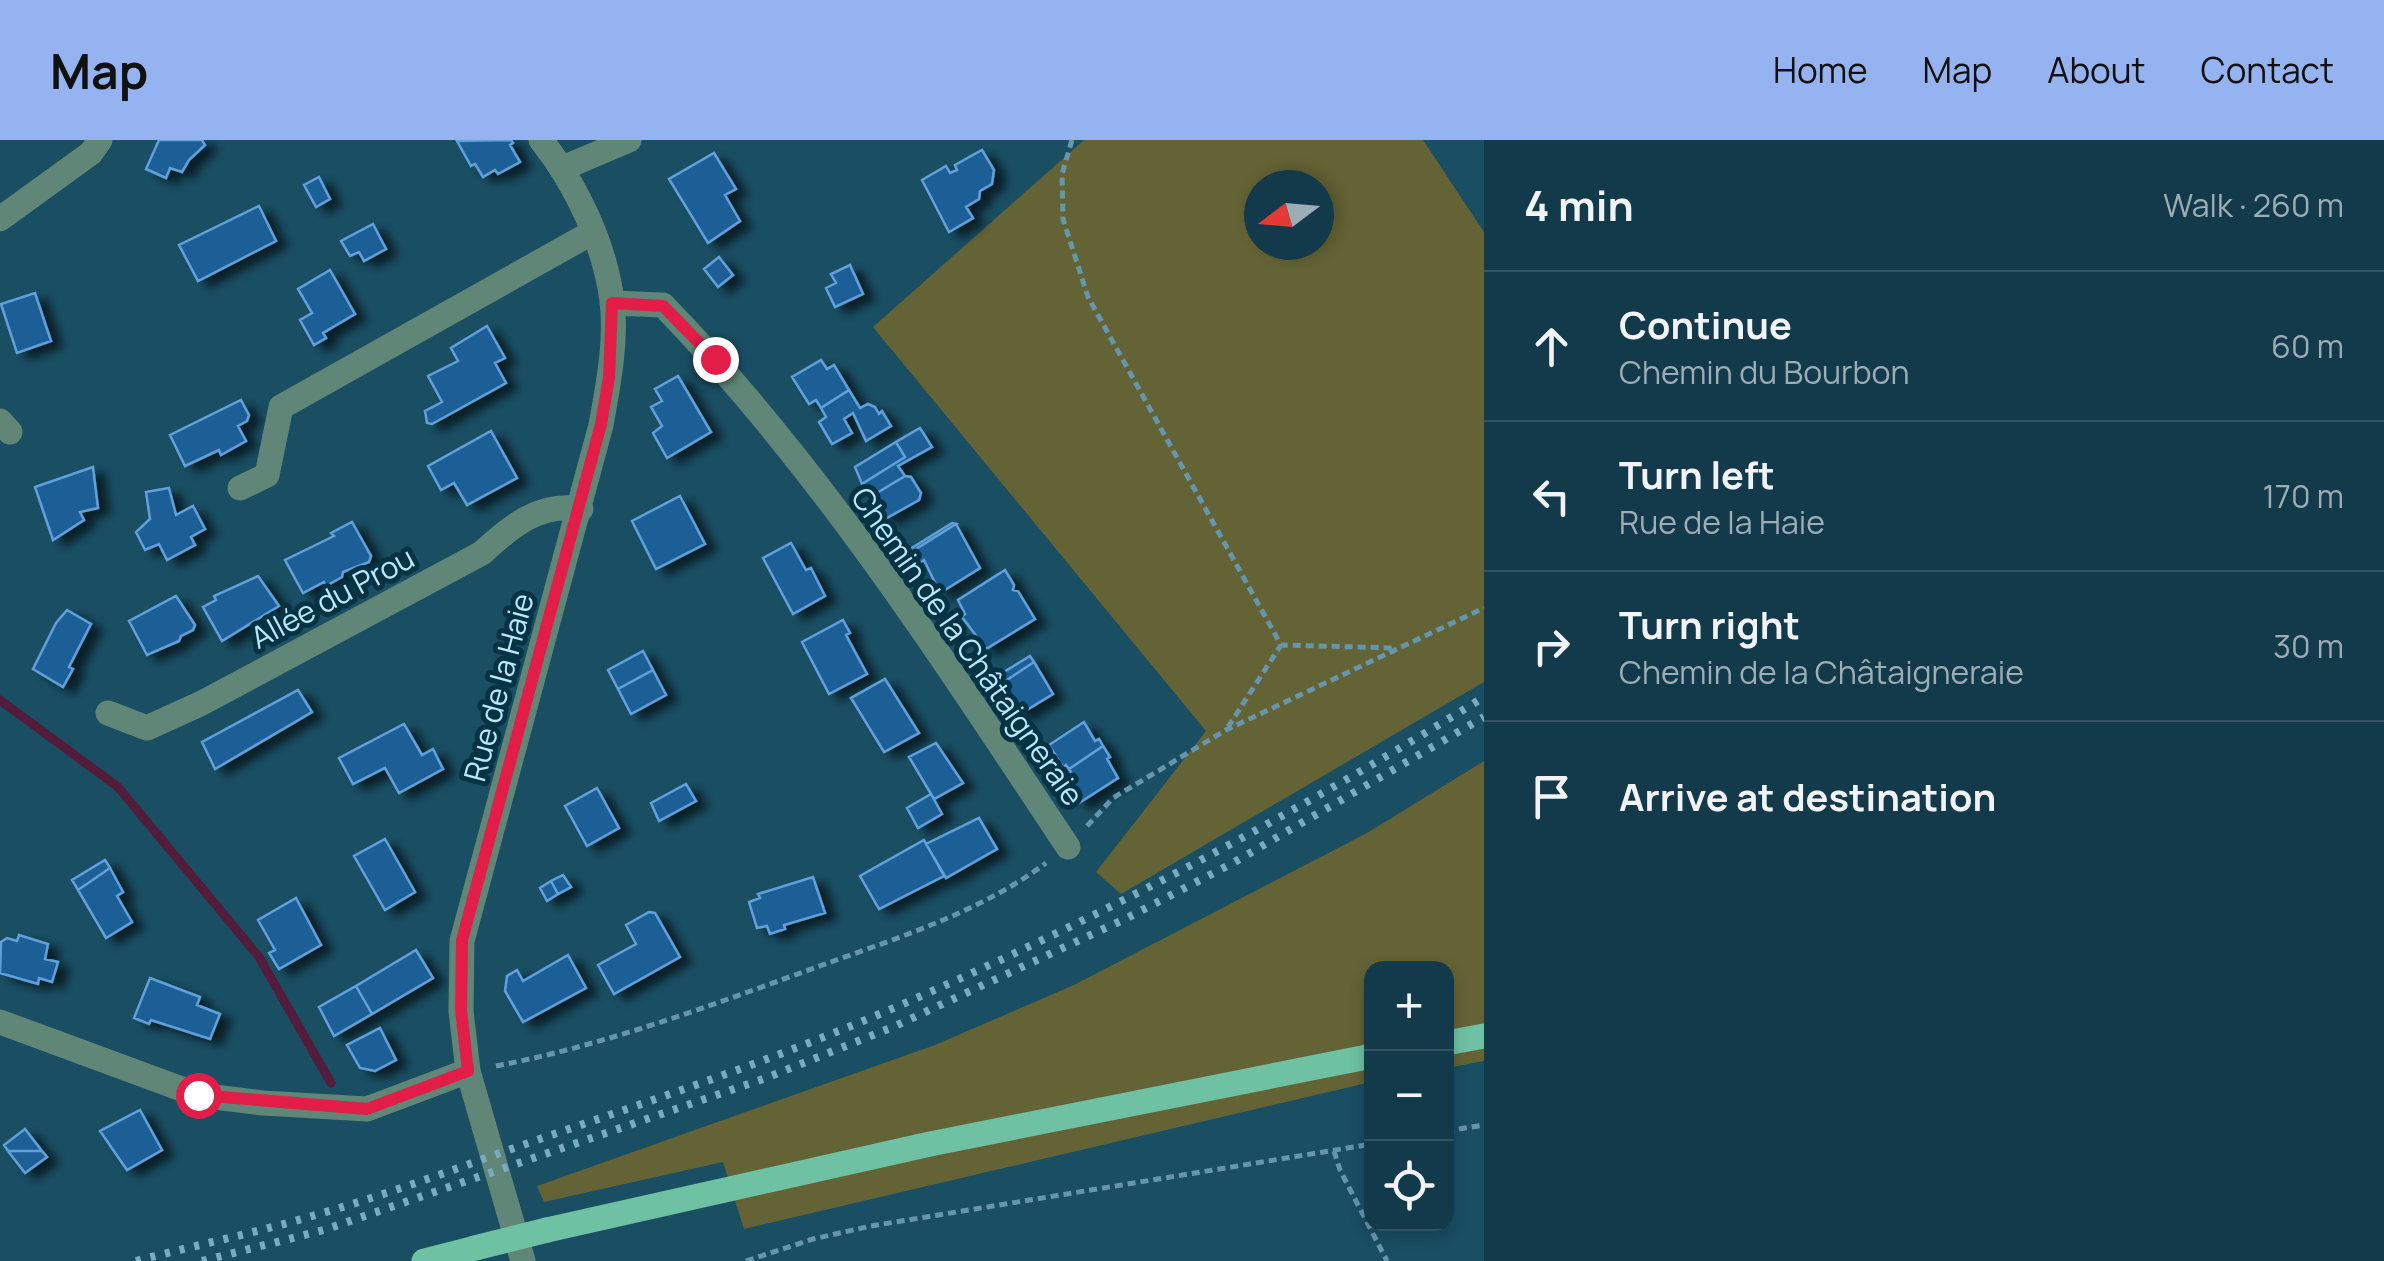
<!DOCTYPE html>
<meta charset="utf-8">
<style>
body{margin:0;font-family:Manrope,sans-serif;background:#1c4151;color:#f1f3f6}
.controls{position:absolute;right:30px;bottom:30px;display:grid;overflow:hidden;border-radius:20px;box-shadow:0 5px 15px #0003}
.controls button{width:90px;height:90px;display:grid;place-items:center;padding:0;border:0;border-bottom:2px solid #325462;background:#133a4a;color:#f1f3f6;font:50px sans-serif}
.compass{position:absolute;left:1244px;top:30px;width:90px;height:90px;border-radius:50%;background:#133a4a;box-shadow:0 5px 15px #0003;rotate:254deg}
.stop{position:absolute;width:30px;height:30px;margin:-22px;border:8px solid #e11d48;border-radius:50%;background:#fff}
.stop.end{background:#e11d48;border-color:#fff;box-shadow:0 2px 10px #0008}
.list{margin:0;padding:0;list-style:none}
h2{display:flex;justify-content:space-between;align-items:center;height:130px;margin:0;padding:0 40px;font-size:42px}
h2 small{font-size:32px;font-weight:400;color:#9dadb5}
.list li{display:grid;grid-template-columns:65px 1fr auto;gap:30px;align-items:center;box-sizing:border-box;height:150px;padding:0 40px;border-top:2px solid #325462}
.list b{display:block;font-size:38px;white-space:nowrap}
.list p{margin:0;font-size:32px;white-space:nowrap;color:#9dadb5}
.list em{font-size:32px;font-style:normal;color:#9dadb5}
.icon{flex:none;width:55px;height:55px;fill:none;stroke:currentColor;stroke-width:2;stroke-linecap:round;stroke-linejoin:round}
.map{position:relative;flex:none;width:1484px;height:1121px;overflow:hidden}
header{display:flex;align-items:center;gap:60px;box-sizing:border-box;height:140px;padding:0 50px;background:#95b2f1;color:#111}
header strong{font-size:48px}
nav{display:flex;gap:55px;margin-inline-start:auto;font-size:35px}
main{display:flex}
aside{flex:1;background:#133a4a}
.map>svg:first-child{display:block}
.green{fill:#636335;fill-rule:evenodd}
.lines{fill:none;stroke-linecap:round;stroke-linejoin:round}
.stream{stroke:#531c3b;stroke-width:9}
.building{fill:#1f5f96;stroke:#61a0db;stroke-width:2.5;filter:url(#shadow)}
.path{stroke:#6696ac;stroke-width:5;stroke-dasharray:8 5;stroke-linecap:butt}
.minor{stroke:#5f8676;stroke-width:25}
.major{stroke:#6ec1a3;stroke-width:25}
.rail{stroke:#7babc0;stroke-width:8;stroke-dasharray:5 10;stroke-linecap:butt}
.major-bridge{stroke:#6ec1a3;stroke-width:25}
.route{stroke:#e11d48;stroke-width:12}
.labels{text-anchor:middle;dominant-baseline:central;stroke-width:10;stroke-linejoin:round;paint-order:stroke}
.street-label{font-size:30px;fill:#bce8fe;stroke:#063343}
</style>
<header>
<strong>Map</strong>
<nav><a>Home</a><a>Map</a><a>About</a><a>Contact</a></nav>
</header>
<main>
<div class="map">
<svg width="1484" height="1121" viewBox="0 0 1484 1121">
<defs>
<filter id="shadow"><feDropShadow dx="11" dy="6" stdDeviation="5" flood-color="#0009"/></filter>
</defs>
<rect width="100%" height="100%" fill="#194e63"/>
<!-- green -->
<path class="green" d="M1084,0H1423L1484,92V542L1121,754L1096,732L1206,591L873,187ZM1259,45H1319V105H1259Z
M1484,621V921L1447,928L1446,828H1372L1371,942L744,1089L723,1022L544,1062L537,1046L935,905L1074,845L1367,693Z"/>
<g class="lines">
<!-- stream -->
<path class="stream" d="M0,560L118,647L259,817L331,943"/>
</g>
<!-- building -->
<path class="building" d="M159,0H202L205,5L189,20L182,32L170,28L166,38L146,29Z
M511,0L513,3L510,5L520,22L498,34L495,30L483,37L475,24L471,26L457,1Z
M982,10L994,30L992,44L980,51L979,59L966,67L973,78L949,92L922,40L946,26L950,33L957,30L955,25Z
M714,13L736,49L725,55L740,81L708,103L669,39Z
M319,37L330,59L316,67L304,45Z
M259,66L276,101L198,141L179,105Z
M373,84L386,109L364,121L359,112L350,116L341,101Z
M719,117L733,135L718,147L704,129Z
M850,125L863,154L835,167L826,148L836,143L831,134Z
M330,130L355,174L323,193L326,198L314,205L300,180L312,173L298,149Z
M35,153L51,201L17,213L1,164Z
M487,186L505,218L495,223L506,243L432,284L427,283L425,271L442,262L428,236L458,221L451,208Z
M821,220L827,229L834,225L849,250L821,268L816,260L809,264L792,237Z
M678,236L711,292L667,318L653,293L662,286L651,267L662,261L655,249Z
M849,250L860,268L868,264L875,267L879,274L882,271L891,286L866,301L853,273L844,279L852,293L832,304L819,282L826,277L821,268Z
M241,260L249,275L247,281L238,286L246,301L221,315L219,310L185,326L170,295Z
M920,288L932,307L898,326L905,336L870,357L862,344L905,317L896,302Z
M491,291L517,338L467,365L454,343L441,350L428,326Z
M896,302L905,317L862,344L855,327Z
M93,327L98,368L80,372L84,380L53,400L35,347Z
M905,336L911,337L921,353L919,360L885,379L872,356Z
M169,348L176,375L193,366L205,389L191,397L195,405L167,420L159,404L145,410L136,392L150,379L146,352Z
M680,356L705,404L656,429L632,381Z
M352,382L371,416L369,422L343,432L342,437L326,446L324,442L303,453L285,420L334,396L331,393Z
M952,383L956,384L911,412L910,409Z
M956,384L980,428L940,453L924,420L918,424L911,412Z
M791,403L806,430L811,428L825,456L793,474L763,418Z
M1005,430L1014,445L1013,450L1018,451L1035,479L986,509L962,477L965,474L958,460Z
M258,436L279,466L222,501L203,467L216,460L214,456Z
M176,456L195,485L193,490L181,496L179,501L147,515L129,481Z
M67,470L91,484L69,527L73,529L63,547L33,529L56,483Z
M843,480L850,493L846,495L867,534L829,554L802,502Z
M643,511L653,530L618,549L608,530Z
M1030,516L1034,522L998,546L994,538Z
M1034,522L1053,554L1020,574L998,546Z
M653,530L666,555L631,574L618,549Z
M885,539L919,593L884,612L851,558Z
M298,550L312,572L215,629L202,602Z
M1084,582L1095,601L1099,599L1103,606L1069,629L1066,625L1063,627L1049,605Z
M404,584L422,615L433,609L443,629L399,653L385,628L353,644L339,618Z
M936,603L963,643L934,659L909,617Z
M1103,606L1110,617L1107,619L1118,638L1079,663L1067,642L1074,637L1069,629Z
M686,644L696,661L659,681L651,663Z
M597,648L619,688L587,706L565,666Z
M931,654L942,674L918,688L907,668Z
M979,678L997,709L946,738L926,704Z
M385,699L415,752L385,770L354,716Z
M924,700L944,736L879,769L860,736Z
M105,720L110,728L78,750L72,740Z
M110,728L123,752L117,756L132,782L106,798L78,750Z
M563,735L571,747L558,754L551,741Z
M813,737L825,773L784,785L785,789L770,794L767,786L757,788L749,762L760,758L758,754Z
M551,741L558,754L547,761L540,748Z
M296,758L321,805L279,829L269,813L275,810L258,780Z
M649,772L655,773L680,817L614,854L598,825L636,804L626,785Z
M19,795L48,804L45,819L58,822L52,842L39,838L38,844L0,833L1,802L7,798L17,801Z
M416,810L433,838L372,874L356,846Z
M568,815L586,848L523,882L505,851L507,836L517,830L523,841Z
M150,838L200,857L197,865L220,874L210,899L151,880L149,884L134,878Z
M356,846L372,874L334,896L319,867Z
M380,888L396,920L375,931L360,928L347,905Z
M140,970L162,1010L127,1030L100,991Z
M25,989L42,1011H8L4,1005Z
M8,1011H42L47,1017L25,1033Z"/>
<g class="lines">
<!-- path -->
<path class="path" d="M1072,0L1062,34L1063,79L1088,157L1281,505L1396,508
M1228,587L1281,505
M1087,686L1113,658L1226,590L1484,468
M496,926C606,905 712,865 817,827C894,799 979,773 1046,723
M1446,991L1484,985
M1334,1011L1340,1030L1387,1121
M746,1121L813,1099L871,1086L1372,1004"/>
<!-- minor -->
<path class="minor" d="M563,28L629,0
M0,79L91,13L100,0
M612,163L663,165C820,327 943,519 1068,707
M0,281L10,292
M240,348L267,335L281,267L593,92
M108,573L147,588L202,563L482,413C511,386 540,362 581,369
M0,882L198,955L263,963L367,969L468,931
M523,1121L468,931L461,871L462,801L601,285C608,246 617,201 612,161C605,105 576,44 541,0"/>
<!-- major -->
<path class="major" d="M1446,903L1484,896
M547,1090L930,1004L1372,916
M424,1121L475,1108"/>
<!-- rail -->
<path class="rail" d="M136,1121C197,1105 259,1092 319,1074C392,1053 463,1026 534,1001C653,960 773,920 889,870C1095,781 1294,675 1484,557
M202,1121L324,1090L766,938L893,887L1125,779L1231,724L1484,577"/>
<!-- major-bridge -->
<path class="major-bridge" d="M475,1108L547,1090"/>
</g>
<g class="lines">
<!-- route -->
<path class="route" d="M198,955L367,969L468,931L461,870L462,800L601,284L609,238L612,163L663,166L715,219"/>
</g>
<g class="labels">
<!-- street labels -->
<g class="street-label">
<text transform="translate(332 457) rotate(-28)">Allée du Prou</text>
<text transform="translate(968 506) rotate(55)">Chemin de la Châtaigneraie</text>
<text transform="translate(498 547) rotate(-75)">Rue de la Haie</text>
</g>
</g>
</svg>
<div class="controls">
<button>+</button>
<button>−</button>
<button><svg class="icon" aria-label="locate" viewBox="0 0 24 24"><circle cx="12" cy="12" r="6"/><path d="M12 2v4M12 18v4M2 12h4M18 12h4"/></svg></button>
</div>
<svg class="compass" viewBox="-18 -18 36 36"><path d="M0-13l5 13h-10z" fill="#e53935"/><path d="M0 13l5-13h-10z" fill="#9dadb5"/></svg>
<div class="stop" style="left:198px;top:955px"></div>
<div class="stop end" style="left:715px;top:219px"></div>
</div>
<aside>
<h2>4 min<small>Walk · 260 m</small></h2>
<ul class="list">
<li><svg class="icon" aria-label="ahead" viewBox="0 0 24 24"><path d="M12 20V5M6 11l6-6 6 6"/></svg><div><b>Continue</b><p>Chemin du Bourbon</p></div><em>60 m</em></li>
<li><svg class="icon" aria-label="left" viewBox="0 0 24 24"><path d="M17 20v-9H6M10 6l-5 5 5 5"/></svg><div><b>Turn left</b><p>Rue de la Haie</p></div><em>170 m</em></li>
<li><svg class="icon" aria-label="right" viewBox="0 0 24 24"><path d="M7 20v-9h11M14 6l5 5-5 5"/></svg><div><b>Turn right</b><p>Chemin de la Châtaigneraie</p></div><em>30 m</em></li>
<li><svg class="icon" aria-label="arrive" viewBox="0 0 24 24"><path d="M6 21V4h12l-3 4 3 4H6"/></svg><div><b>Arrive at destination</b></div></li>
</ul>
</aside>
</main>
